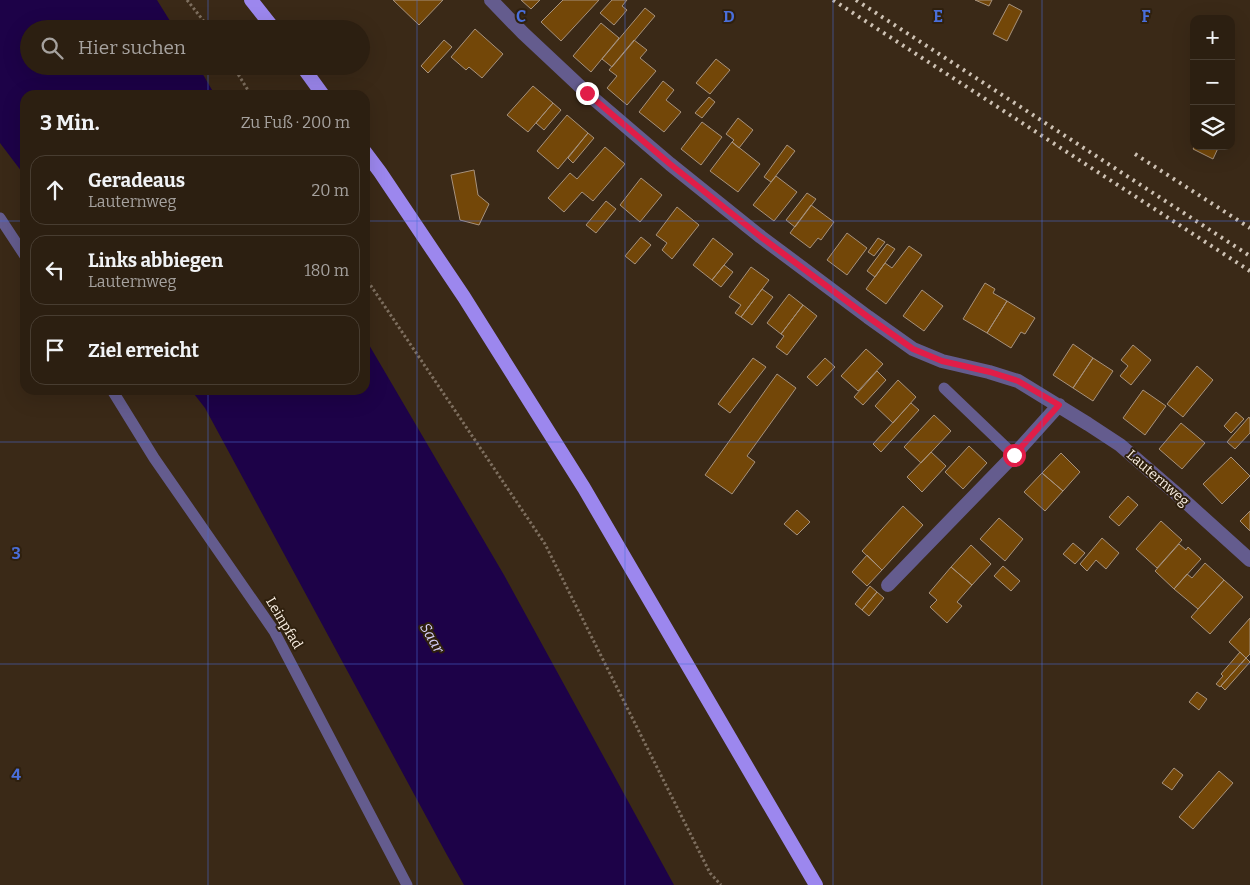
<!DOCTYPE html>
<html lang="de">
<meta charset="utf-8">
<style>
body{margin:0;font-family:Bitter,serif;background:#382c1f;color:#f1f3f6}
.controls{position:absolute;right:15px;top:15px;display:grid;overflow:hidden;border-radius:10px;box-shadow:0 5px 20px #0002}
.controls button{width:45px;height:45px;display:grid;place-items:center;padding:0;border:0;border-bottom:1px solid #483d31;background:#2c1f11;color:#f1f3f6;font:25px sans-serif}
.stop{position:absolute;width:15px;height:15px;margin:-11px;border:4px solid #e11d48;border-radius:50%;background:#fff}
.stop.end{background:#e11d48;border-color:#fff;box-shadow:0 1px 5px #0008}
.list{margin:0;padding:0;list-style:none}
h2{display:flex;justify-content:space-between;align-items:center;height:65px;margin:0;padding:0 20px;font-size:21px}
h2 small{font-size:16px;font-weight:400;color:#a6a29f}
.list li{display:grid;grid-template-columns:32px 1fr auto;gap:15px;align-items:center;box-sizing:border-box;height:70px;margin:0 10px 10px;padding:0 10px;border:1px solid #483d31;border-radius:15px}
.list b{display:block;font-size:19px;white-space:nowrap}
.list p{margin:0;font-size:16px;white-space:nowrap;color:#a6a29f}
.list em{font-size:16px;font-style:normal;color:#a6a29f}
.icon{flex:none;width:28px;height:28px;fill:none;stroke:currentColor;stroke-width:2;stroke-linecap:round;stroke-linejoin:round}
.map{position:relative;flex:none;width:1250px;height:885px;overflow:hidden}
.search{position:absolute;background:#2c1f11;box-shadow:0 5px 20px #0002;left:20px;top:20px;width:350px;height:55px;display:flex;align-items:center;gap:12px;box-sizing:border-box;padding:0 18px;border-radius:28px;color:#a6a29f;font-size:19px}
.panel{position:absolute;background:#2c1f11;box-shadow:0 5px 20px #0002;left:20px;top:90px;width:350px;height:305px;border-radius:15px}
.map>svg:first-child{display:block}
.water{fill:#1d0248}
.building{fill:#734708;stroke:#a7927d}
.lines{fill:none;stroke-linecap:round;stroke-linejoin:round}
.path{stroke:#7e6f5f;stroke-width:3;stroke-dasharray:2.5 2.5;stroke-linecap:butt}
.service{stroke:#645c8e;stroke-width:11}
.minor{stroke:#645c8e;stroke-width:14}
.primary{stroke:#9c87ee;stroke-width:14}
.rail{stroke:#cdc1b3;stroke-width:4;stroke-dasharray:2.5 5;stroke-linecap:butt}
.route{stroke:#e11d48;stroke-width:6}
.grid{fill:none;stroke:#4a6fdb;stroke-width:1;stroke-opacity:0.55}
.labels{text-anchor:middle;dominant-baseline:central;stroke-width:4;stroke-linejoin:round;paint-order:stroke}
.street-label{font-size:14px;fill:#fcf1e5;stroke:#2f200e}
.water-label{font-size:15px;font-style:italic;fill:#d5cff9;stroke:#2f200e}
.grid-label{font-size:16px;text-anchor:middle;font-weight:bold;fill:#4a6fdb;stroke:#2f200e;stroke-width:4;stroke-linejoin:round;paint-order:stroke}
</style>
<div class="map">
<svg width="1250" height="885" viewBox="0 0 1250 885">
<rect width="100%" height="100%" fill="#3a2917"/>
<!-- water -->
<path class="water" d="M0,0H157L175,29H29V66H198L215,95H25V176L0,143Z
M365,338L504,575L674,885H464L447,855L205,408L191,390H365Z"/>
<!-- building -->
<path class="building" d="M393,0H443L419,25Z
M521,0H540L531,9Z
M563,0H599L561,41L541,22Z
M612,0H627L622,6L627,10L614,25L600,13Z
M975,0H992L989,6Z
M1009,4L1022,11L1007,41L993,34Z
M645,8L655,16L612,67L602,59Z
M601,23L619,38L591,72L573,56Z
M475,29L503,54L482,78L469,67L466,70L451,57Z
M444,40L452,47L428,73L421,66Z
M634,40L647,50L640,58L656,71L627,105L607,88L617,76L609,70Z
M716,59L730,70L710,94L696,83Z
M663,81L674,90L666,100L681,112L664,132L639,112Z
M533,86L553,103L528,132L507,115Z
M709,97L715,102L702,118L695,113Z
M553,103L561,110L544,130L536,123Z
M567,115L588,133L558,169L537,151Z
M738,118L753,130L739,148L732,142L734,140L726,134Z
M702,122L722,137L701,165L681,149Z
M588,133L594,138L573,163L568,158Z
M732,142L760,164L738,192L710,171Z
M787,145L795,151L771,182L764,177Z
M1195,146H1219L1213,159L1193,149Z
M605,147L625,164L593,201L582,192L564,212L548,198L570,173L577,179Z
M474,170L478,195L489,204L479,225L460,220L451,175Z
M776,176L797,192L774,221L753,205Z
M641,178L662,195L640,222L620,205Z
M807,193L816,199L795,227L786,220Z
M606,201L616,209L596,233L586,225Z
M811,205L834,222L821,240L818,238L810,248L790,233Z
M677,207L699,225L672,259L662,250L667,243L656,235Z
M847,233L867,248L847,275L827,260Z
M641,237L651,245L635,264L625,256Z
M713,238L733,254L712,280L693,265Z
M878,238L885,242L874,256L868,252Z
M887,244L895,249L875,277L867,271Z
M909,246L922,255L886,304L866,289L885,263L892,268Z
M724,265L733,272L721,287L712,280Z
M751,267L769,280L741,317L735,313L741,305L729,297Z
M985,283L995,289L993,293L1007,301L987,333L963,319Z
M762,289L773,297L752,325L741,317Z
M922,290L943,306L924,331L903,316Z
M789,294L803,305L781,334L767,323Z
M1007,301L1035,318L1025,334L1021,332L1011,348L987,333Z
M803,305L817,316L787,355L776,347L784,336L781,334Z
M1073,344L1093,358L1073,388L1053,375Z
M1133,345L1151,360L1131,385L1120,376L1128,366L1121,360Z
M866,349L883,364L858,391L841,376Z
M753,358L766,367L730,413L718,404Z
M825,358L835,367L817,386L807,377Z
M1093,358L1113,371L1093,401L1073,388Z
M1197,366L1213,380L1183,417L1167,404Z
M877,371L886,380L863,405L854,397Z
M777,374L796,388L747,456L755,462L732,494L705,475Z
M898,380L916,397L893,423L875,406Z
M1143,390L1166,406L1145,435L1123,418Z
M911,403L919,410L881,452L873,444Z
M1236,412L1244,419L1231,433L1224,426Z
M934,415L951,431L921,463L904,447Z
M1249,417L1250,419V433L1235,449L1227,442Z
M1181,423L1205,443L1182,469L1159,449Z
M969,446L987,463L963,489L945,472Z
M931,452L946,466L922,492L907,477Z
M1061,453L1080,472L1063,491L1042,473Z
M1231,457L1250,476L1222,504L1203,484Z
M1042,473L1063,491L1045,511L1024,492Z
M1128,496L1138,505L1119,526L1109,517Z
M903,506L923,525L882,570L862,551Z
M797,510L810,522L797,535L784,524Z
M1250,511V531L1240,521Z
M999,518L1023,539L1005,561L980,539Z
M1161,521L1182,540L1157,568L1136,549Z
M1102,538L1119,553L1106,569L1096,560L1087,571L1080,564Z
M1073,543L1085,553L1075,564L1063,554Z
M1179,544L1186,550L1188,547L1201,559L1174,589L1155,571Z
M971,545L991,564L972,585L951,567Z
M867,555L882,570L867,586L852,572Z
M1205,563L1224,580L1198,609L1174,589L1187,574L1192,578Z
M1003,566L1020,581L1011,591L994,576Z
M951,567L972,585L957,602L962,606L947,623L930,607L937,600L929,593Z
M1224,580L1243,597L1210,634L1191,617Z
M870,586L877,592L862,610L855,604Z
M877,592L884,598L869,616L862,610Z
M1250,618V654L1246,658L1229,642Z
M1240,652L1246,658L1220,687L1216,684L1223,676L1221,674Z
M1246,658L1250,662L1225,690L1221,686Z
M1197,692L1207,699L1199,710L1189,702Z
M1174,768L1183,775L1172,790L1162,783Z
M1219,771L1233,783L1193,829L1179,817Z"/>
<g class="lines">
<!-- path -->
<path class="path" d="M187,0L210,29
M233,66L251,95
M365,277L545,544L710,873L721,885"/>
<!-- service -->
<path class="service" d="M0,218L25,256
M944,388L1014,455
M112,390L154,458L274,631L407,885"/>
<!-- minor -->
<path class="minor" d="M491,0L523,33L587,93L670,164L761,237L868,317L913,349L942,361L989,372L1018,381L1088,424L1120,445L1178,495L1250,560
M888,585L1014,455L1059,405"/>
<!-- primary -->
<path class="primary" d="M251,0L274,29
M302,66L323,95
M365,152L380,172L464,297L584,488L816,885"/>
<!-- rail -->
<path class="rail" d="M833,0L1250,271
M856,0L1250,256
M1135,154L1250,228"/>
</g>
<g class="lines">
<!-- route -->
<path class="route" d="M587,93L670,164L761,237L868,317L913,349L942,361L990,372L1018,381L1059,405L1014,455"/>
</g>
<!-- grid -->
<path class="grid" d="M208,0V29M417,0V885M625,0V885M833,0V885M1042,0V885M208,66V95M0,221H25M365,221H1250M208,390V885M0,442H1250M0,664H1250"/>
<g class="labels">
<!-- street labels -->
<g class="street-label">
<text transform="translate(1158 478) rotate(41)">Lauternweg</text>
<text transform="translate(284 623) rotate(59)">Leinpfad</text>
</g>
<!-- water labels -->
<g class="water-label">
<text transform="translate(432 638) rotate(59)">Saar</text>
</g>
</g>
<g class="grid-label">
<text x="521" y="22">C</text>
<text x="729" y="22">D</text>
<text x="938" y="22">E</text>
<text x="1146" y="22">F</text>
<text x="16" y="559">3</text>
<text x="16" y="780">4</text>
</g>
</svg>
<div class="controls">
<button>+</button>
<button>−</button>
<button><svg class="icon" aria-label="layers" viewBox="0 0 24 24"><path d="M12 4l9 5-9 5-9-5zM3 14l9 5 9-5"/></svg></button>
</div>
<div class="stop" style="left:1014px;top:455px"></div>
<div class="stop end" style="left:587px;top:93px"></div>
<div class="search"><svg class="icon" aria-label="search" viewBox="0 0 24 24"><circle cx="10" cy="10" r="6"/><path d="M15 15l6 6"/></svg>Hier suchen</div>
<section class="panel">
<h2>3 Min.<small>Zu Fuß · 200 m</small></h2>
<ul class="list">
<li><svg class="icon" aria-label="ahead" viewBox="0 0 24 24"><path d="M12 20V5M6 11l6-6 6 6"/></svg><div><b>Geradeaus</b><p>Lauternweg</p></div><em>20 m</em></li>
<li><svg class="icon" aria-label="left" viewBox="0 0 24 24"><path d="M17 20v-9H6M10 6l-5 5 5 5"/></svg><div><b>Links abbiegen</b><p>Lauternweg</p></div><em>180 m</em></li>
<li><svg class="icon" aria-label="arrive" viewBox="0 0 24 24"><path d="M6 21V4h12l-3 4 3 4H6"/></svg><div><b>Ziel erreicht</b></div></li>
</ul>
</section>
</div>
